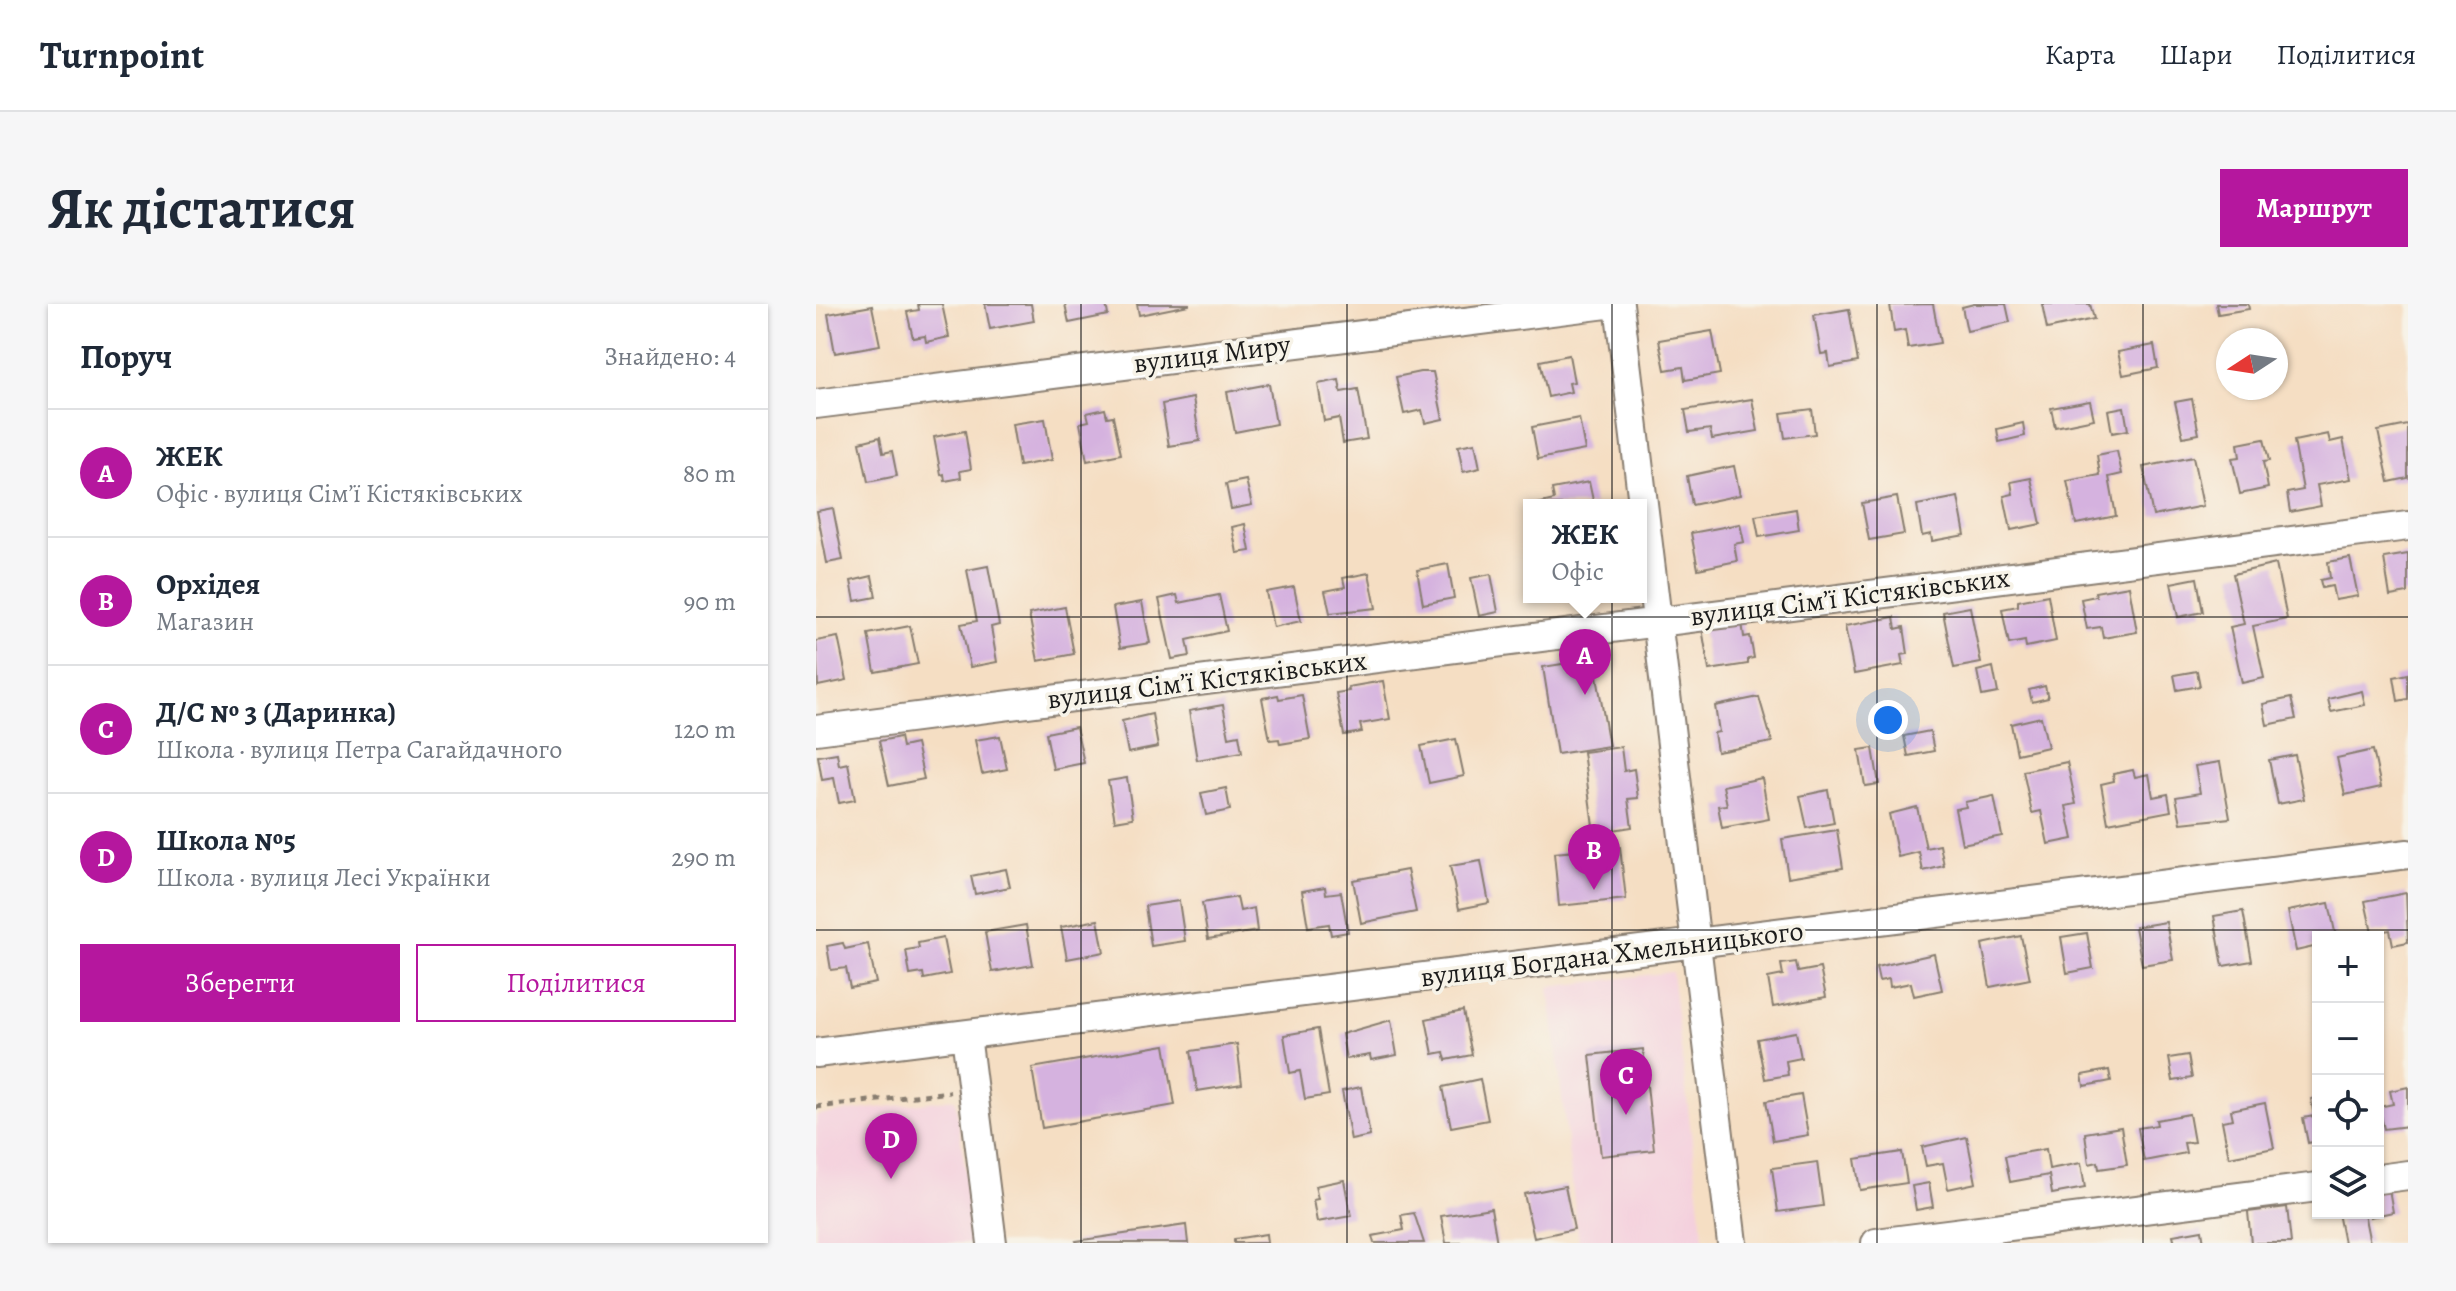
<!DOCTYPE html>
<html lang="uk">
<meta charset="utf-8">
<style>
body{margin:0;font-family:Alegreya,serif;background:#f6f6f7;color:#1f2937}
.controls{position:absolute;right:24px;bottom:24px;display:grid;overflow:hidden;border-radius:0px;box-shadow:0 2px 6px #0004}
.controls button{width:72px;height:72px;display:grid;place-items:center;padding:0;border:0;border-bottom:2px solid #e0e1e3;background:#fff;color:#1f2937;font:40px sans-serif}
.compass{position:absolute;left:1400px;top:24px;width:72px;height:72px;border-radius:50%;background:#fff;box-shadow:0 2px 6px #0004;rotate:258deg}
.you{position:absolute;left:1072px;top:416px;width:28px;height:28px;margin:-20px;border:6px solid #fff;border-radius:50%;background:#1a73e8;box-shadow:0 0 0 12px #1a73e833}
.badge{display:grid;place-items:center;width:52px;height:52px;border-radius:50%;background:#b5179e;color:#fff;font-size:26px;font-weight:700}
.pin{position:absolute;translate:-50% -66px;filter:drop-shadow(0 2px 4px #0008)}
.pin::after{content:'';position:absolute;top:42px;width:28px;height:24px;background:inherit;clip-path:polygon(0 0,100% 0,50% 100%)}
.popup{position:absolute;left:707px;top:195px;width:124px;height:104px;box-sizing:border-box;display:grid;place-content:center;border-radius:0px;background:#fff;filter:drop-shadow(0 2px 6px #0005);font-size:26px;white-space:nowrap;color:#747a83}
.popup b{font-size:30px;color:#1f2937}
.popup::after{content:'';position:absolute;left:50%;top:100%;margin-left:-16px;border:16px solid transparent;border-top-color:#fff}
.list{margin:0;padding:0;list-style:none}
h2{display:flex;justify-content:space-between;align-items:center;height:104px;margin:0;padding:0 32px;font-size:34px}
h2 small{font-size:26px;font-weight:400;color:#747a83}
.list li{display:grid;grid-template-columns:52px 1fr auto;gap:24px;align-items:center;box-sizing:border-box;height:128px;padding:0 32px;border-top:2px solid #e0e1e3}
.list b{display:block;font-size:30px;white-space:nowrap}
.list p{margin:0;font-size:26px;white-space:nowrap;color:#747a83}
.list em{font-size:26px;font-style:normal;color:#747a83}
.actions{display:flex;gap:16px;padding:24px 32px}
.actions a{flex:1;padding:18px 0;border:2px solid #b5179e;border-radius:0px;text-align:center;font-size:28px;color:#b5179e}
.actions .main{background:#b5179e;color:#fff}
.icon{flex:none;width:44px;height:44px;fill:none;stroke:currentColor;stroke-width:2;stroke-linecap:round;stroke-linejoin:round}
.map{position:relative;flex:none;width:1592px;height:939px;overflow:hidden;border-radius:0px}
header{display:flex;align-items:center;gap:48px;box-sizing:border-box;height:112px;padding:0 40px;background:#fff;border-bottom:2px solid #e0e1e3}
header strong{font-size:38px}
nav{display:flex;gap:44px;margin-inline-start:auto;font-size:28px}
.intro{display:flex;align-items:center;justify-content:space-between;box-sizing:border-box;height:192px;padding:0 48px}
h1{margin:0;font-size:56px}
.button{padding:20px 36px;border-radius:0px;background:#b5179e;color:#fff;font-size:28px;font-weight:700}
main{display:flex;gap:48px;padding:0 48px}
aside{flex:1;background:#fff;border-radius:0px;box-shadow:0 2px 6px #0004}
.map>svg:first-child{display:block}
.built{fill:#f4cfdd}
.building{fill:#d5b2df}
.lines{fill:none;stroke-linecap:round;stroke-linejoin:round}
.street-casing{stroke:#887d70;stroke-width:32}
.path{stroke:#887d70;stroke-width:5;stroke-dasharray:6 6;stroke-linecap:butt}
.street{stroke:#fff;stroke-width:28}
.grid{fill:none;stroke:#1c1c1c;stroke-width:2;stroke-opacity:0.55}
.labels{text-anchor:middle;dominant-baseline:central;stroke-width:7;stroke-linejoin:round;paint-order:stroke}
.street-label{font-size:28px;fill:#1c1c1c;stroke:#f7f3e8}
</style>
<header>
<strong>Turnpoint</strong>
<nav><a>Карта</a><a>Шари</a><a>Поділитися</a></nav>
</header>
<div class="intro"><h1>Як дістатися</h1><a class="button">Маршрут</a></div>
<main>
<aside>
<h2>Поруч<small>Знайдено: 4</small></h2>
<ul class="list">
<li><span class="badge">A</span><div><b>ЖЕК</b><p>Офіс · вулиця Сімʼї Кістяківських</p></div><em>80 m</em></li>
<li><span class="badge">B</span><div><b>Орхідея</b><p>Магазин</p></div><em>90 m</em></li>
<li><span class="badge">C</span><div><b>Д/С № 3 (Даринка)</b><p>Школа · вулиця Петра Сагайдачного</p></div><em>120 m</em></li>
<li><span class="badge">D</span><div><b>Школа №5</b><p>Школа · вулиця Лесі Українки</p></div><em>290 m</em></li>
</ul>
<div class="actions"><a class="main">Зберегти</a><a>Поділитися</a></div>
</aside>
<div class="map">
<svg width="1592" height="939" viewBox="0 0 1592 939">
<rect width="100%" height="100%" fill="#f7f3e8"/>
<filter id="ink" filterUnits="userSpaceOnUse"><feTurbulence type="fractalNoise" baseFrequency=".0125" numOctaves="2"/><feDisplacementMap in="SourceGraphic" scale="16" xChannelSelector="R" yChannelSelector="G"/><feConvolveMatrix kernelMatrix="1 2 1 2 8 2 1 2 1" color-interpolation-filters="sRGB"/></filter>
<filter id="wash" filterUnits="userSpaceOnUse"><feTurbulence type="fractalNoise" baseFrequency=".006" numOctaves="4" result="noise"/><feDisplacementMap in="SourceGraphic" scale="32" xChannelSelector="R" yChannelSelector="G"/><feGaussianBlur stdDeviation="1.8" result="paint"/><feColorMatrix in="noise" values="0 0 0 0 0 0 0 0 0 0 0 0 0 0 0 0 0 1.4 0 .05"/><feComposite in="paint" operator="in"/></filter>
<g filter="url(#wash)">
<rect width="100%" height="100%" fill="#f5dec3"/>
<!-- built -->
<path class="built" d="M856,668L888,939H763L733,683Z
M139,795L160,939H0V811Z"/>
<g id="blocks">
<!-- building -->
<path class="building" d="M102,0H126L133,33L110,38L109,32L97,34L91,8L103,6Z
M169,0H215L218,17L174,25Z
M249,0H290L292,11L253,19Z
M321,0H373V1L323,11Z
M1117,0L1124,39L1092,44L1089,26L1078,28L1074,1Z
M1158,0H1190L1194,18L1151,27L1146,3Z
M1226,0H1274L1278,15L1231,25Z
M1400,0H1432L1433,5L1402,10Z
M56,2L64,41L19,49L12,10Z
M1033,5L1042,58L1014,63L1012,49L1005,50L998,11Z
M896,27L904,70L869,76L867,63L849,66L843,36Z
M1338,41L1342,64L1307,71L1302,48Z
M753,51L758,78L753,79L755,88L732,93L724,57Z
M604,68H617L627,115L609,119L606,106L588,110L580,73Z
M523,76L525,88L542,85L551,135L527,139L523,114L508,117L502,80Z
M453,80L460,120L419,128L411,88Z
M377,94L384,137L353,142L346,100Z
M936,95L942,127L896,135L894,125L873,128L869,106Z
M1376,95L1383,130L1367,133L1359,98Z
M1274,97L1278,115L1239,123L1235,104Z
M1308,103L1312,126L1296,129L1292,106Z
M289,105L291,113L297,112L305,150L271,157L264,119L273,117L271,109Z
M996,105L999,130L969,134L965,109Z
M763,114L769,146L722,155L716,123Z
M229,115L236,156L203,162L196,120Z
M1207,119L1209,132L1183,138L1181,125Z
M1592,121V174L1573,178L1562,127Z
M149,127L155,165L144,167L145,174L129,177L128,170L125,171L118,133Z
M1512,130L1514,138L1527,135L1535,175L1501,181L1505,202L1474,208L1471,189L1487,186L1478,137Z
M64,133L67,149L76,147L81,172L52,178L44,138Z
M1448,135L1453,157L1447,158L1452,184L1424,190L1416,154L1424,153L1422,140Z
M659,139L664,164L647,168L642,142Z
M1301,147L1306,170L1293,173L1300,212L1260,220L1251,177L1284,171L1281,151Z
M1377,153L1387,202L1337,212L1327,163Z
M918,162L924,191L876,201L871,172Z
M1215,174L1225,220L1195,226L1188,192L1197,190L1195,178Z
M430,176L436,201L415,205L410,180Z
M773,178L778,201H717L738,196L736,185Z
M1081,193L1088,230L1053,236L1046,199Z
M1142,193L1149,231L1116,237L1115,230L1106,232L1101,201Z
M17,204L27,256L11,259L1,207Z
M980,205L983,226L943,233L939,212Z
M429,220L434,247L421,249L416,223Z
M924,220L928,238L918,240L921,257L882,265L875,229Z
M1592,250V289L1574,292L1568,254Z
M1534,254L1542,292L1519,296L1516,282L1506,284L1504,276L1514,274L1512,258Z
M632,260L638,294L607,300L601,266Z
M1460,260L1471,315L1437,322L1448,374L1426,379L1414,323L1428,320L1417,270Z
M172,262L183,321L175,323L181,358L154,363L145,320L161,317L151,266Z
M553,269L560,304L514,309L509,287L529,283L527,274Z
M675,270L682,308L663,312L655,274Z
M56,272L60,293L39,297L35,277Z
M1381,274L1387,308L1362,313L1355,279Z
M1313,282L1321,328L1287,334L1285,323L1271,325L1265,295L1280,292L1279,288Z
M478,283L485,317L457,323L450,288Z
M361,291L363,299L403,291L411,327L371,336L374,352L356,355L343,295Z
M1232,291L1240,337L1210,343L1209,337L1193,340L1186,305L1202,302V297Z
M326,298L334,339L304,344L297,303Z
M249,303L258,350L222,357L213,310Z
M1154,303L1165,359L1138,364L1127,308Z
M1078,313L1080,325L1088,323L1092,350L1085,351L1087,361L1038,370L1029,322Z
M926,318L928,333L934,332L938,354L932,355V360L893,366L886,324Z
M94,322L102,360L59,368L52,330Z
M22,333L31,376L2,382L0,337Z
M778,355L793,442L741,450L727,363Z
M1177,363L1182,389L1166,392L1161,367Z
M1381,367L1384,382L1361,386L1358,371Z
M1592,370V395L1582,397L1578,373Z
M567,377L574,415L544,420L546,428L528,431L520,389L533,387L532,383Z
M1229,382L1232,394L1216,398L1213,386Z
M1546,387L1549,401L1515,408L1512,395Z
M462,391L463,395L486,391L494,435L464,440L463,435L454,436L446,394Z
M943,393L956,438L901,448L898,429L903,428L899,402Z
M1475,394L1480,415L1451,421L1447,400Z
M407,401L413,433L423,431L426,448L381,456L373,407Z
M336,410L342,443L312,449L306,417Z
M1225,413L1232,443L1201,450L1195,420Z
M260,423L268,459L237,465L230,429Z
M1114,427L1118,447L1092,452L1088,432Z
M184,432L191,465L166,470L159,436Z
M84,433L86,443L100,440L108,475L73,482L63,437Z
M640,435L648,472L613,479L605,442Z
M805,443L808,467L818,465L822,494L812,495L816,523L778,529L767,448Z
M1057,444L1063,480L1049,482L1043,446Z
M1557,446L1565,483L1529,491L1521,454Z
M21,449L23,461L32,459L39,496L23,499L18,474L6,476L2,452Z
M1479,451L1488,495L1462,500L1453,456Z
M1251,458L1260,500L1250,502L1257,535L1232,540L1225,507L1216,509L1207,467Z
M1404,458L1414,514L1365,519L1360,493L1384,489L1379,462Z
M1317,466L1319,473L1333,470L1337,493L1352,490L1355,507L1292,519L1285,480L1298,477L1297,470Z
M311,474L317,514L299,517L292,477Z
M946,474L953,515L906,524L902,502L911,501L907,482Z
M410,484L414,506L390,511L385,489Z
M1012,486L1018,519L991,524L984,492Z
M1178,492L1186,532L1146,540L1139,505L1150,503L1149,498Z
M1101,503L1110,544L1124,541L1128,562L1107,567L1103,548L1082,553L1073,510Z
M1021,526L1027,564L972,573L966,535Z
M804,543L810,595L743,602L738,549Z
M665,557L673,599L643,605L634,562Z
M190,565L194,583L159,590L155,572Z
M591,566L600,608L545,619L537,576Z
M509,583L510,590L525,588L532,628L515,631L513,620L492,623L486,587Z
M1590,589L1592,638L1577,641L1574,626L1556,629L1549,597Z
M421,593L424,607L438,604L441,627L392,635L386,599Z
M363,597L369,637L335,642L329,602Z
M1513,599L1520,633H1502V642L1480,647L1472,607Z
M1427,607L1436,657L1407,662L1398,612Z
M282,616L288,648L251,655L245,623Z
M1350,618L1357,656L1326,661L1319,623Z
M210,621L217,661L176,668L169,628Z
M1271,629L1277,664L1251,669L1245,633Z
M1205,632L1214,675L1174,683L1166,640Z
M127,634L134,670L108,675L107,669L94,671L90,646L103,644L102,639Z
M27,639L29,645L52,640L60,679L34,684L30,664L15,666L11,642Z
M1118,650L1126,686L1098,692L1095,679L1074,683L1073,675L1063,677L1060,663Z
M980,658L982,668L1004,664L1010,693L957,703L952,674L967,671L965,660Z
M647,707L656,751L630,756L628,748L617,750L610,715Z
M575,716L581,751L555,756L554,751L530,755L526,730Z
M502,725L513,791L489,795L484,767L474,769L468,731Z
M980,728L985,754L970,757L972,771L949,775L941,735Z
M421,740L426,780L381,787L375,747Z
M349,741L359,801L226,824L216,764Z
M827,745L838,846L785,852L774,751Z
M1372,751L1376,774L1357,777L1353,754Z
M1293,766L1295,777L1268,782L1266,771Z
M664,775L672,816L635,823L627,783Z
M545,783L554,832L535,836L526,787Z
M1592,783V822L1568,825L1563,803L1577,800L1574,787Z
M985,791L992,831L957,837L950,797Z
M1502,794V837L1492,839L1487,814L1498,812L1495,795Z
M1449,799L1458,844L1413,853L1406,817L1417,815L1415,806Z
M1373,810L1378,838L1368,839L1370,849L1328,857L1322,824L1341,821L1340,816Z
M1305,823L1311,861L1283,865L1282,858L1273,860L1269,829Z
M1151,833L1160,879L1132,885L1127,859L1110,862L1106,843Z
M1230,845L1233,865L1265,859L1269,884L1236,890L1233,871L1194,878L1189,852Z
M1086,848L1091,879L1044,886L1039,855Z
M1001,858L1007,902L962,908L956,864Z
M528,876L535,912L501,918L497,896L502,895L499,882Z
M1113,879L1117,903L1100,906L1096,882Z
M749,882L758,925L718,934L708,890Z
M1573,885L1577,908L1554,913V909H1562V887Z
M1471,903L1475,939H1435L1432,908Z
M675,904L681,939H630L625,912Z
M598,909L608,939H558L556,932L588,926L585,911Z
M1522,909H1548L1554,939H1528Z
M370,921L372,939H261L260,937Z
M1386,926L1388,939H1359L1357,931Z
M450,930L451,939H418V935Z"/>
</g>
</g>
<g filter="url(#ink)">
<use href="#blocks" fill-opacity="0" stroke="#887d70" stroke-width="2"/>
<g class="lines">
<defs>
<path id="street" d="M803,0L916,939
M0,100L791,0
M0,426L1592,222
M150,731L176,939
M0,749L1592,550
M1562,875L1592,871
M1060,939L1502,883"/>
</defs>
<!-- street casing -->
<use href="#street" class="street-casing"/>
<!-- path -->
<path class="path" d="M0,803L134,788"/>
<!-- street -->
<use href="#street" class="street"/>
</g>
</g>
<!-- grid -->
<path class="grid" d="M265,0V939M531,0V939M796,0V939M1061,0V939M1327,0V939M0,313H1592M0,626H1592"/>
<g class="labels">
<!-- street labels -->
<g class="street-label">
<text transform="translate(396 50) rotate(-7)">вулиця Миру</text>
<text transform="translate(1034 293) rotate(-7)">вулиця Сімʼї Кістяківських</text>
<text transform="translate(391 376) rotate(-7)">вулиця Сімʼї Кістяківських</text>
<text transform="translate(796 650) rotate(-7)">вулиця Богдана Хмельницького</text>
</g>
</g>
</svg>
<div class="controls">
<button>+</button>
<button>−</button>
<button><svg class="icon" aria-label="locate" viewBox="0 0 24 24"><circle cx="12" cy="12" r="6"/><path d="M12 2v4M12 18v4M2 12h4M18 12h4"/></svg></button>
<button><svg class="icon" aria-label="layers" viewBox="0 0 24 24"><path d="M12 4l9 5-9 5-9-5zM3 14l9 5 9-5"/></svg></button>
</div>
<svg class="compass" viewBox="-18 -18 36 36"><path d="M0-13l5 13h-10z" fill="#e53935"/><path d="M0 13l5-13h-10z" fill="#747a83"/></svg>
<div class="you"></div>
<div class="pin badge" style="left:769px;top:391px">A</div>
<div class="popup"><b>ЖЕК</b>Офіс</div>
<div class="pin badge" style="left:778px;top:586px">B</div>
<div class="pin badge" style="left:810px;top:811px">C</div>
<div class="pin badge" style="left:75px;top:875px">D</div>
</div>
</main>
